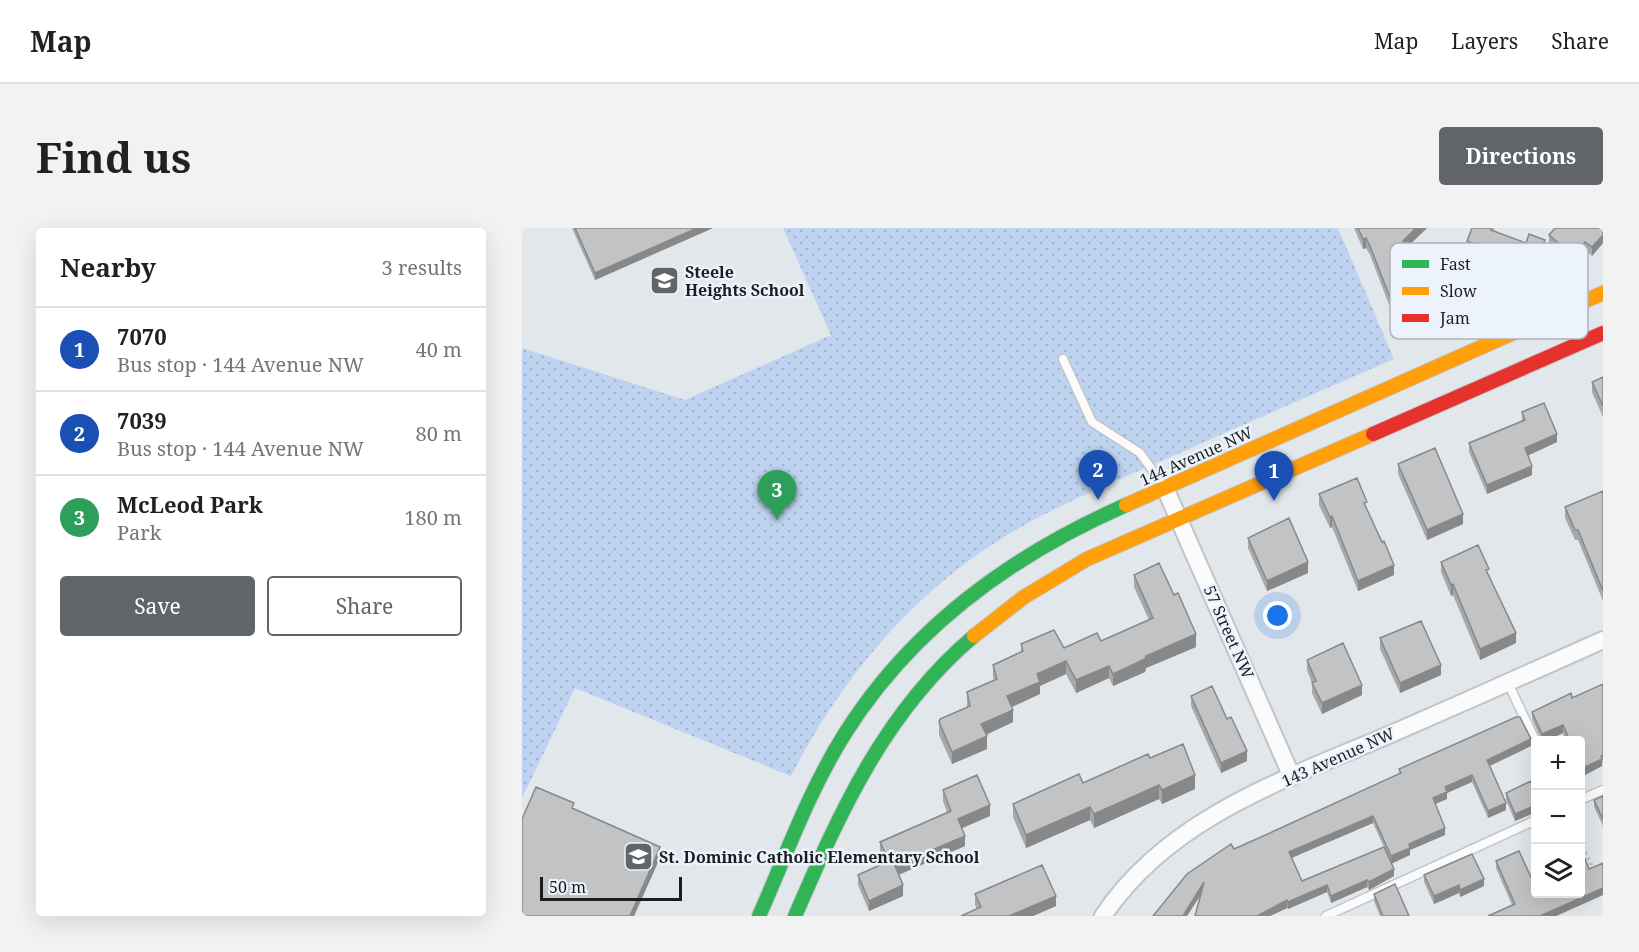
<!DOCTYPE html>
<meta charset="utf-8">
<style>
body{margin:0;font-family:"Noto Serif",serif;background:#f2f2f2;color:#202124}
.controls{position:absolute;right:18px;bottom:18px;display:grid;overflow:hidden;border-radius:6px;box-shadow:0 6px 24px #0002}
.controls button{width:54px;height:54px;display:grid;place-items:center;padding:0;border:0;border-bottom:2px solid #e0e0e0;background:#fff;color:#202124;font:30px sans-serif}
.scale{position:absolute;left:18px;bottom:15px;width:142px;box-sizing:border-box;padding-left:6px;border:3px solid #1b1e21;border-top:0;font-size:16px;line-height:21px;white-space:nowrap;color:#1b1e21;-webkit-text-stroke:4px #ecf3fc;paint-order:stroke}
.you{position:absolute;left:756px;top:388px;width:21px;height:21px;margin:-15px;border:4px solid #fff;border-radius:50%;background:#1a73e8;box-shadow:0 0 0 9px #1a73e833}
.badge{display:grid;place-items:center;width:39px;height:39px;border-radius:50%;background:#616468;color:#fff;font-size:20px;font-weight:700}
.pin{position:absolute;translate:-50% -50px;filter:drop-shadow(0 2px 3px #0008)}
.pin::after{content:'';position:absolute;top:32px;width:21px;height:18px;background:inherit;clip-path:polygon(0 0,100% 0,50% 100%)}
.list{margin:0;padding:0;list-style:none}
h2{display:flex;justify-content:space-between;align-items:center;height:78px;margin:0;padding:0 24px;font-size:26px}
h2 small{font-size:20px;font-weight:400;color:#757577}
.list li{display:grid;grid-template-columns:39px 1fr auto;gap:18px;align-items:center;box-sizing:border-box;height:84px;padding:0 24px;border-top:2px solid #e0e0e0}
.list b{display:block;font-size:22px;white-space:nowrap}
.list p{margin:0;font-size:20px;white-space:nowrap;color:#757577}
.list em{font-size:20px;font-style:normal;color:#757577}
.actions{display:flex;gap:12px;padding:18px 24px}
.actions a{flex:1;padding:14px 0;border:2px solid #616468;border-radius:6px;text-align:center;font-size:21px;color:#616468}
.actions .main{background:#616468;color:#fff}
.icon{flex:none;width:33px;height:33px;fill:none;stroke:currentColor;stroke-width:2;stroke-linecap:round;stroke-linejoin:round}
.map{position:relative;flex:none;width:1081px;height:688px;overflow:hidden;border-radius:6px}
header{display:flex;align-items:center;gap:36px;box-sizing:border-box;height:84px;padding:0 30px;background:#fff;border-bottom:2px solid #e0e0e0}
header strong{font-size:28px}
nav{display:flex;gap:33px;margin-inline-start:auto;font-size:21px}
.intro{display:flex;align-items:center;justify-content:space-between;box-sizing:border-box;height:144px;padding:0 36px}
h1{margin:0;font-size:42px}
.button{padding:15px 27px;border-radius:6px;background:#616468;color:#fff;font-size:21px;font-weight:700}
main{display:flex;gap:36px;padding:0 36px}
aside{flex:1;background:#fff;border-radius:6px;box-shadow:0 6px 24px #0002}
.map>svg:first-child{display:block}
.grass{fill:url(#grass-dots)}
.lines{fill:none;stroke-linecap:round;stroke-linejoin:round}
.lane-casing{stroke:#c1c4c8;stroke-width:11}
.street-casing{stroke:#c1c4c8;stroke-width:20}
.fast-casing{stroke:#c1c4c8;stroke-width:16}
.slow-casing{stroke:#c1c4c8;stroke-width:16}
.jam-casing{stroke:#c1c4c8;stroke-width:16}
.path{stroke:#c5c5c7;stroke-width:4;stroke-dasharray:3 3;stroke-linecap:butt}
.lane{stroke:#fbfbfc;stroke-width:8}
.street{stroke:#fbfbfc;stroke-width:16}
.fast{stroke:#30b455;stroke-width:14}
.slow{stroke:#ff9f0a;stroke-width:14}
.jam{stroke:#e5322d;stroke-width:14}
.wall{fill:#a7a8a9;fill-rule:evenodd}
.shaded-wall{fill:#888889}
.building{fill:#c2c3c4;stroke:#888889;stroke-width:1.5}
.labels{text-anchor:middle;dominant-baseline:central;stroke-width:5;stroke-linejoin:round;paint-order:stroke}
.poi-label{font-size:16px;font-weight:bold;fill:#1b1e21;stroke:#ecf3fc;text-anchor:start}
.street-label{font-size:16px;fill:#1b1e21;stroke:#ecf3fc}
.key{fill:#ecf3fc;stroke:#adb3ba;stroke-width:1.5}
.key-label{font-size:16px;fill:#1b1e21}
</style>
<header>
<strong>Map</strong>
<nav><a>Map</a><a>Layers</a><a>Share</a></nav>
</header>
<div class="intro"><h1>Find us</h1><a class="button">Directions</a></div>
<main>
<aside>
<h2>Nearby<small>3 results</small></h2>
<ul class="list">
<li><span class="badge" style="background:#1a4fb4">1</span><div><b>7070</b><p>Bus stop · 144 Avenue NW</p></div><em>40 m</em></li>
<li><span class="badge" style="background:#1a4fb4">2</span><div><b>7039</b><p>Bus stop · 144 Avenue NW</p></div><em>80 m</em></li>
<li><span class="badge" style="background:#2e9e5b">3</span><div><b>McLeod Park</b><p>Park</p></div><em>180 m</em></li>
</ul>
<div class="actions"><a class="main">Save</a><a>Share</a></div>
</aside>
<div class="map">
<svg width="1081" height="688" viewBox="0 0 1081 688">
<defs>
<pattern id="grass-dots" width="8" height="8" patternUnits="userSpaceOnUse" patternTransform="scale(1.5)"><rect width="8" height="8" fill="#bed3ef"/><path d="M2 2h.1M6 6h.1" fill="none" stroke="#a3b5cd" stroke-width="1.8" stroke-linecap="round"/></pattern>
</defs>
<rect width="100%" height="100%" fill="#e2e7ec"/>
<!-- grass -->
<path class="grass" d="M261,0H816L872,131C794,165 716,199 639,233C566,265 494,294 432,344C362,400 310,469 269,548L53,460L0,570V120L163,172L309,107Z"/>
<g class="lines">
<defs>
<path id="lane" d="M541,131L570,194L618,225L641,257
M986,455L1014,514
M1058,572L1081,562
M804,688L1014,592"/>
<path id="street" d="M643,260L770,549
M581,688C647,589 764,551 869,506C940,475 1010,444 1081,412"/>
<path id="fast" d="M237,688C264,627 287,563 322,507C389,400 490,327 604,277
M273,688C318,584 363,483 452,408"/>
<path id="slow" d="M604,277L1081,65
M452,408L502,369L565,331L851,206"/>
<path id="jam" d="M851,206L1081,105"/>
</defs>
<!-- lane casing -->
<use href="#lane" class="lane-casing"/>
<!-- street casing -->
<use href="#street" class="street-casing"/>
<!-- fast casing -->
<use href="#fast" class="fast-casing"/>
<!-- slow casing -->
<use href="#slow" class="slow-casing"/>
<!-- jam casing -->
<use href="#jam" class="jam-casing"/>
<!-- path -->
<path class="path" d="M1058,613L1072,643"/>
<!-- lane -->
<use href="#lane" class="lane"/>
<!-- street -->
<use href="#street" class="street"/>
<!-- fast -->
<use href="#fast" class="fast"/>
<!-- slow -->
<use href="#slow" class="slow"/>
<!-- jam -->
<use href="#jam" class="jam"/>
</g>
<!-- wall -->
<path class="wall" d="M50,0H191L73,52Z
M832,0H905L884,20L900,56L961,29L945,23V13L973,0L972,3L1023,22L1013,50L995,46L990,61L982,58L981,61L960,53L964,73L958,77L915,98L909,85L876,100L848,27L844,20L841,21Z
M1081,0V15L1070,28L1063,22L1052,37L1027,15V7Z
M1081,149V189L1070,164V154Z
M1000,184L1035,214L1006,227L1010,247L965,266L947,224V215L1000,193Z
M876,236L941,296L905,312L876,246Z
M1081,263V373L1056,312H1053L1043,290V279Z
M797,266L845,282L872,347L836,363L810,299L808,300L797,277Z
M726,310L786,345L745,363L726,320Z
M919,334L967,347L994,415L958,432L931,367L929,368L919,344Z
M612,347L674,419L624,440L623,444L591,458L587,450L554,465L544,446L518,458V466L490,479L491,494L464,507L465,521L430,536L417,507V494L445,479V464L472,453L471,449V437L499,424V416L542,420L579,413L627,392L612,359Z
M858,410L919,447L878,465L858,421Z
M785,432L840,467L800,486L790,465V455L785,442Z
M1049,465L1080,534V538L1061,548L1059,542V513H1044L1041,505L1023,513H1020L1010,491V484Z
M669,468L725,533L699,545L669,478Z
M1009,518L968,538L984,582L966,590L950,554L925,565V571L913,576L923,607L888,622V627L869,635L872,648L847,662L845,659L809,675L805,664L766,681L765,680L748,688H673L679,667L665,688H631L712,621L877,546V541ZM851,595L862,619L780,653L769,630Z
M628,530L673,561L640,576L637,571L572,600L568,592L504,620L491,589V576L561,555Z
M421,562L468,588L439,600L443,618L377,647L381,668L347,683L336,657V647L363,635L358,624V614L425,584L421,573Z
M1014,563V584L993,593L984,572V565Z
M1081,568V598L1072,579V572Z
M974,633L1014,666L1067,641L1081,667L1034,688H966L990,677L974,640Z
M902,647L962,658L938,669L937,665L912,676L902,654Z
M453,666L534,678L511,688H439L455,681L453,677Z
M852,666L887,688H858L852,673Z"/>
<!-- shaded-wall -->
<path class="shaded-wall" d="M175,0H191L73,52V45Z
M894,0H905L881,23V13Z
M1081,7V15L1070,28V19Z
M844,10V20L841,21V11Z
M1023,12V22L1013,50V40Z
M1063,14V22L1052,37V28Z
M995,37V46L990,61V51Z
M964,63V73L958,77L915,98V88Z
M909,76V85L876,100V90Z
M1035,206V214L1003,229V220Z
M1010,238V247L965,266V257Z
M941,286V296L905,312V302Z
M810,288V299L808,300V289Z
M786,334V345L745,363V353Z
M872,337V347L836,363V353Z
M931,356V367L929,368V357Z
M994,405V415L958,432V421Z
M674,406V419L624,440L623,444L591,458V446L624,428Z
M544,433V446L518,458V466L485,481V468L515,446Z
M919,437V447L878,465V455Z
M587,438V450L554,465V452Z
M840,457V467L800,486V475Z
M491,482V494L459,509V496Z
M1041,497V505L1023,513H1020V506Z
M465,508V521L430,536V524Z
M1009,511V518L965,539V532Z
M725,523V533L699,545V535Z
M1081,527L1080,538L1061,548V540Z
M673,547V561L640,576V562Z
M950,547V554L925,565V571L911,577V570L923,559Z
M637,557V571L572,600V586Z
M984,575V582L966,590V583Z
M468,577V588L436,602V591Z
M1014,577V584L993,593V586Z
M568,579V592L504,620V607Z
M851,588V595L767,631V624Z
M923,600V607L888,622V627L869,636V628L887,616Z
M443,608V618L373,648V638Z
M138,619V630L112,688H108Z
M872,641V648L847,662V654Z
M962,651V658L938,669V662Z
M845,652V659L809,675V668Z
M682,654V661L665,688H661Z
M381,657V668L347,683V673Z
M805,657V664L766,681V674Z
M937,657V665L912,676V668Z
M1081,660V667L1034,688H1018Z
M534,668V678L511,688H487Z
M765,672V680L748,688H735Z"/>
<!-- building -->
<path class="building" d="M53,0H175L73,45Z
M836,0H894L881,13L900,56L973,23L945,13L950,0H970L969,2L1004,15L1007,6L1023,12L1013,40L995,37L990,51L982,48L981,51L955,41L964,63L958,67L915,88L909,76L876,90L848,18L844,10L841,11Z
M1033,0H1081V7L1070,19L1063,14L1052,28L1027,7Z
M1081,149V178L1070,154Z
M1022,175L1035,206L1003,220L1010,238L965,257L947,215L1003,192L1000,184Z
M913,220L941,286L905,302L876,236Z
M835,250L845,274L842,275L860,314L862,313L872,337L836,353L810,288L808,289L797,266Z
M1081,263V363L1056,302H1053L1043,279Z
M767,290L786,334L745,353L726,310Z
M956,317L967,341L964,342L994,405L958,421L931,356L929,357L919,334Z
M637,335L652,367L656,365L674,406L624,428L623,431L591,446L587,438L554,452L544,433L515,446L518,454L485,468L491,482L459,496L465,508L430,524L417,494L418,491L448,478L445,464L475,451L471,437L501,423L499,416L532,402L542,420L575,405L579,413L631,390L612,347Z
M899,393L919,437L878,455L858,410Z
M821,415L840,457L800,475L790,455L794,453L785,432Z
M1081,456V527L1079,528L1080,531L1061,540L1059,535V513H1048L1041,497L1020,506L1010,484L1049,465L1050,470Z
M690,458L705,491L709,489L725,523L699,535L669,468Z
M994,489H998L1009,511L965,532L984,575L966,583L950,547L923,559L925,564L911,570L923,600L887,616L888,620L869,628L851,588L767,624L780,653L862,619L872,641L847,654L845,652L809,668L805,657L766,674L765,672L735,688H673L682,654L661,688H631L665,646L709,616L712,621L739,609L879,545L877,541Z
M661,516L673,547L640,562L637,557L572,586L568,579L504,607L491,576L557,546L561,555L626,526L628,530Z
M455,547L468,577L436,591L443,608L373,638L381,657L347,673L336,647L367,633L358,614L429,583L421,562Z
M1009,553L1014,563V577L993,586L984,565Z
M14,559L52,575L50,580L138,619L108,688H0V591Z
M1081,568V591L1072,572Z
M1059,621L1067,641L1081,635V660L1018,688H966L993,676L974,633L997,623L1014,660V666H1059Z
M950,626L962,651L938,662L937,657L912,668L902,647Z
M520,637L534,668L487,688H439L459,679L453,666Z
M873,656L887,688H861L852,666Z"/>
<!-- icons -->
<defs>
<symbol id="school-square" viewBox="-11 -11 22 22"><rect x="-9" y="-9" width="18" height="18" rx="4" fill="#616468" stroke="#ecf3fc"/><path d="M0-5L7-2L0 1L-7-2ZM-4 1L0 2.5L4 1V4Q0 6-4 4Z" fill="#fff"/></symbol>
</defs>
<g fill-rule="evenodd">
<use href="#school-square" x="126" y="36" width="33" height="33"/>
<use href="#school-square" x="100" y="612" width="33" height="33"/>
</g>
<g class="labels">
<!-- poi labels -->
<g class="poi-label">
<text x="163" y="44">Steele<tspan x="163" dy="18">Heights School</tspan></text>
<text x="137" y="629">St. Dominic Catholic Elementary School</text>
</g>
<!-- street labels -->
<g class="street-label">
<text transform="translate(674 228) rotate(-24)">144 Avenue NW</text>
<text transform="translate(707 404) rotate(66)">57 Street NW</text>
<text transform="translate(816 529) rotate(-24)">143 Avenue NW</text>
</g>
</g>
<!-- legend -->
<rect x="868" y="15" width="198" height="96" rx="9" class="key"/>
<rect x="880" y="32" width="27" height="8" fill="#30b455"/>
<rect x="880" y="59" width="27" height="8" fill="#ff9f0a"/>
<rect x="880" y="86" width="27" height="8" fill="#e5322d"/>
<g class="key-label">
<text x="918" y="42">Fast</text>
<text x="918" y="69">Slow</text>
<text x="918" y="96">Jam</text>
</g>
</svg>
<div class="controls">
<button>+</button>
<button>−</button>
<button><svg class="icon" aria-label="layers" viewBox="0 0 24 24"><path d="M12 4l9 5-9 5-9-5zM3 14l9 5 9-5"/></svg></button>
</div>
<div class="scale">50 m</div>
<div class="you"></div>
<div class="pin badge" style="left:752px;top:273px;background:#1a4fb4">1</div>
<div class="pin badge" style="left:576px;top:272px;background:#1a4fb4">2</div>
<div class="pin badge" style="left:255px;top:292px;background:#2e9e5b">3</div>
</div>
</main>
